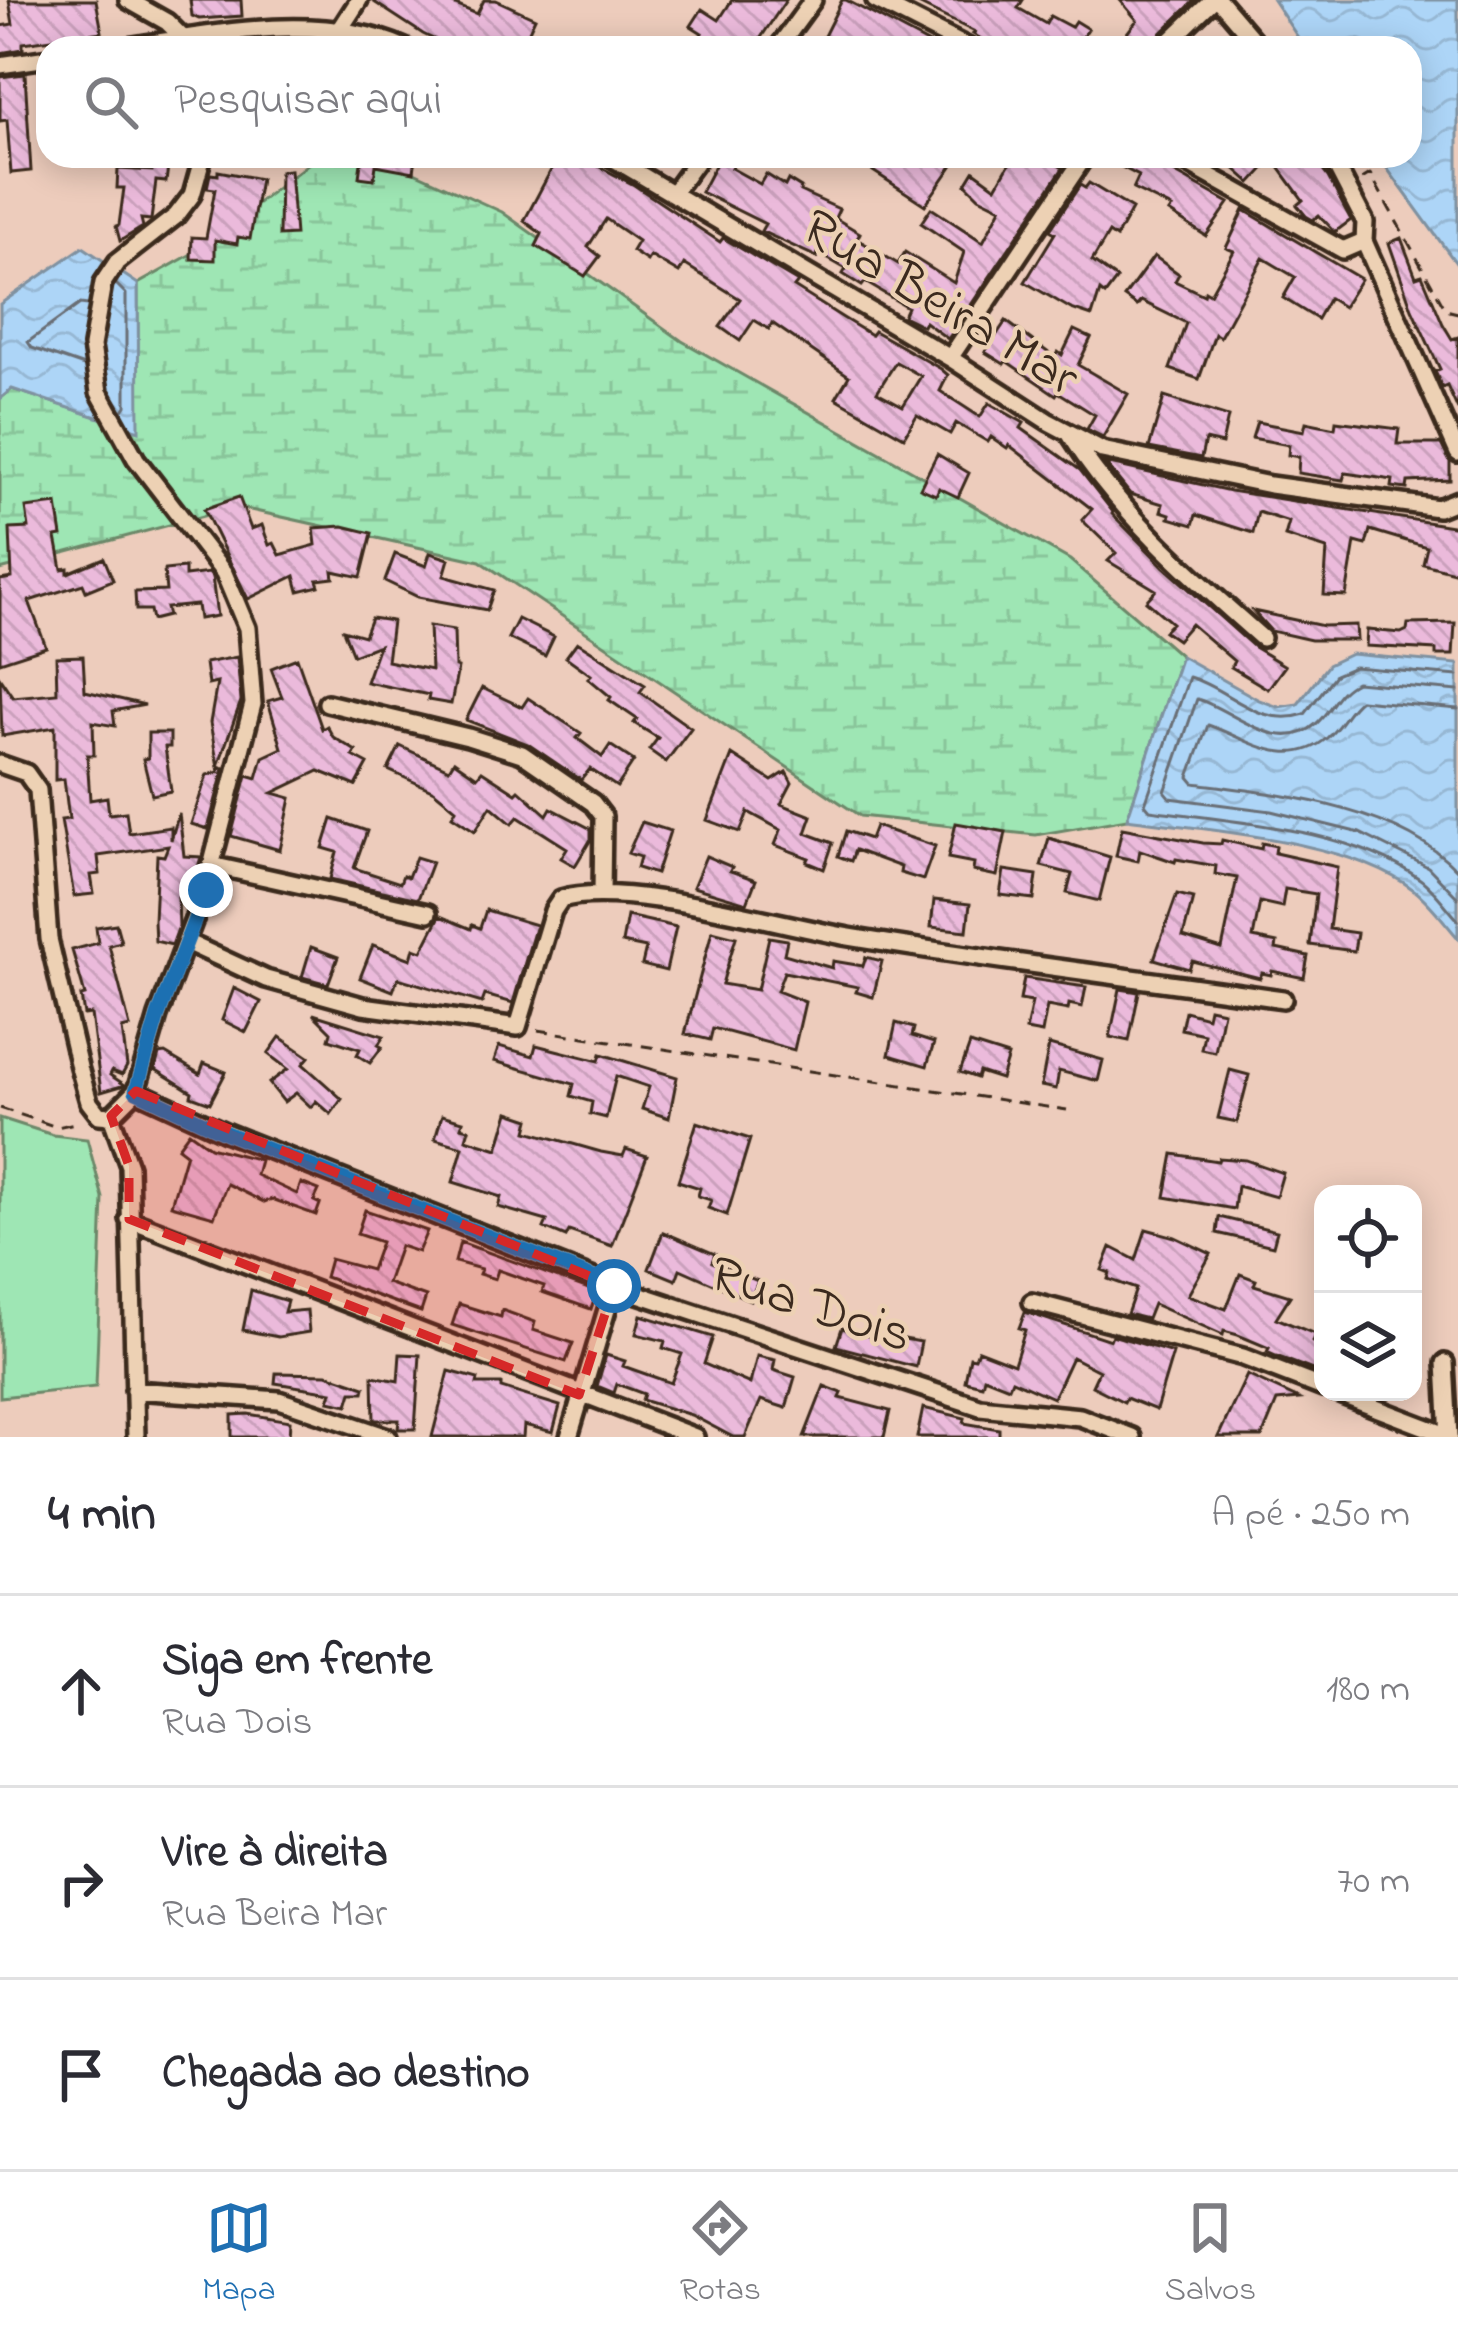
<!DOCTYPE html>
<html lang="pt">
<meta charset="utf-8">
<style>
body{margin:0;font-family:"Indie Flower",sans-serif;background:#f7f7f7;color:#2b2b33}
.controls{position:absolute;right:36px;bottom:36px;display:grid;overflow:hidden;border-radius:24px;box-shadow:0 6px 30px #0003}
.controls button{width:108px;height:108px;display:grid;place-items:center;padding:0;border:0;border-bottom:3px solid #e1e1e2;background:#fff;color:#2b2b33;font:60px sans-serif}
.stop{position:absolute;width:36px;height:36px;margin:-27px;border:9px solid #1f6fb2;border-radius:50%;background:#fff}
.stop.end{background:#1f6fb2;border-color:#fff;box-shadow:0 3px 12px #0008}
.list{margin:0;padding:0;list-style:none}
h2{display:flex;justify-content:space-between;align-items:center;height:156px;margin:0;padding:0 48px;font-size:51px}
h2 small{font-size:39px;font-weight:400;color:#7c7c81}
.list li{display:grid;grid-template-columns:78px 1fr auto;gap:36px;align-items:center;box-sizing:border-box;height:192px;padding:0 48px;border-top:3px solid #e1e1e2}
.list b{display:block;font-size:45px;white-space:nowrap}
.list p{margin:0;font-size:39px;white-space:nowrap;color:#7c7c81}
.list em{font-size:39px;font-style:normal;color:#7c7c81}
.icon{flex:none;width:66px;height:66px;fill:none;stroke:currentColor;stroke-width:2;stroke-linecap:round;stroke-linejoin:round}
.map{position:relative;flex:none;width:1458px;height:1437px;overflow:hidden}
.search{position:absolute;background:#fff;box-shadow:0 6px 30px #0003;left:36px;right:36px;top:36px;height:132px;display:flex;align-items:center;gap:30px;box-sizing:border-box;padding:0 42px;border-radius:36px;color:#7c7c81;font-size:45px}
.sheet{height:732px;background:#fff}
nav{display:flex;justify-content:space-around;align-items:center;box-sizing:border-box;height:168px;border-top:3px solid #e1e1e2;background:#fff;font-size:33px;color:#7c7c81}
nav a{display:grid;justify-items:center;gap:6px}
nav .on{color:#1f6fb2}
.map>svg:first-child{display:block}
.green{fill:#9ee6b4;stroke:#6c8869;stroke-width:3}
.wetland{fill:url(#wetland-marsh);stroke:#6c8869;stroke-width:3}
.water{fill:url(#water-waves);stroke:#7f91a0;stroke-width:3}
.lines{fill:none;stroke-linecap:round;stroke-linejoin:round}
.shore{stroke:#696e75;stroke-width:3}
.building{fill:url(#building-back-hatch);stroke:#3b2a1e;stroke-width:3;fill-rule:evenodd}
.minor-casing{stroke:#3b2a1e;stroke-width:24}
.path{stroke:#3b2a1e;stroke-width:3;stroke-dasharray:12 9;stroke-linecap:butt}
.minor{stroke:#edd1b4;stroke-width:15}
.route{stroke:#1f6fb2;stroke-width:15}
.marked{fill:#d62828;fill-opacity:0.2;stroke:#d62828;stroke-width:9;stroke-dasharray:24 15;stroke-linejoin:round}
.labels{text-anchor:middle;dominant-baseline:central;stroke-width:9;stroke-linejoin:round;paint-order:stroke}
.street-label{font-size:54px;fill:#3b2a1e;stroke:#edd1b4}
</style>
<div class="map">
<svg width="1458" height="1437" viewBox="0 0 1458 1437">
<defs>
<pattern id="wetland-marsh" width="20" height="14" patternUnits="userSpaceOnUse" patternTransform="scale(3)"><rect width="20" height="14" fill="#9ee6b4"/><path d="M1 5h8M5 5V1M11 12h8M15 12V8" fill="none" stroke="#89c59a"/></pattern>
<pattern id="water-waves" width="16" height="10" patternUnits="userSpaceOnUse" patternTransform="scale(3)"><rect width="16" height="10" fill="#add5f7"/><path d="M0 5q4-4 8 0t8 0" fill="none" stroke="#96b7d3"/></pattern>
<pattern id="building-back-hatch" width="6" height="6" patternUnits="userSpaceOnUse" patternTransform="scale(3)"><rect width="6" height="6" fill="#ebbadb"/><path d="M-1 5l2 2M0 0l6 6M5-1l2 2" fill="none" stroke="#caa0bc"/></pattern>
</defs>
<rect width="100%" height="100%" fill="#edccbc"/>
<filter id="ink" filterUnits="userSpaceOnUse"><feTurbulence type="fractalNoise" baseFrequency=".00833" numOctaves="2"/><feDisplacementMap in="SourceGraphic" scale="24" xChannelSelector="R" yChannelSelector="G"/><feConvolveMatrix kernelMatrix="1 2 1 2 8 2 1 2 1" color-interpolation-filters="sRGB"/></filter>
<g filter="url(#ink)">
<!-- green -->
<path class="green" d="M0,1118L53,1135L87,1139L103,1198L96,1387L0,1397Z"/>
<!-- wetland -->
<path class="wetland" d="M318,156H379L502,212L682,341L1070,560L1181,656L1127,819L1036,835L860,816L480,561L237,507L0,570V399L12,389L138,430V284L195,252Z"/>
<!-- water -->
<path class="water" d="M1273,0H1458V266L1378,156H1410V48H1305Z
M83,247L138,284L139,431L12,389L0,399V304Z
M1351,654L1458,664V938C1444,922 1430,902 1414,890C1350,840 1207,830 1127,819L1181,656L1259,700L1278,707L1298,704L1328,665Z"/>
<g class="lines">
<!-- shore -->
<path class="shore" d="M115,283L126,294V406L122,412
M84,366L32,348L28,342L80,304L88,305
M1458,676L1354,667L1335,675L1305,714C1258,729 1230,689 1189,677L1145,804L1150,810C1235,822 1348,828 1420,879C1434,889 1446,907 1458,920
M1458,691L1356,682C1336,691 1332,710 1316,724C1279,757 1232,709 1197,699L1165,792L1170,798L1271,811L1360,833L1428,867L1458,898
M1458,709L1360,700C1347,710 1341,726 1328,737C1289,772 1246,738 1208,725L1189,777L1194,783C1277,794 1398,806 1458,871"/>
</g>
<!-- building -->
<path class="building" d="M9,0H96L102,32L23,43V49L0,53V26L13,24Z
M190,0H241L242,16L199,19L192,16Z
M371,0H444L477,14L484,0H496L535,18L521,48H452L423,34Z
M732,0H786L754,48H693L702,33L691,26L702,9L719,20Z
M842,0H846L937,48H818Z
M910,0H1023L1018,8L1046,24L1050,16L1071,27L1075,21L1088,29L1075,48H996L973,34L975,32Z
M1120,0H1195L1155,39L1151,48H1138L1124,37L1137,20Z
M25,74L31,171L11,173L7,120L0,121V77Z
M362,156H416L414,172L376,165L374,179L359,177Z
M563,156H579L634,185L720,242L723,238L798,282L794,287L843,318L871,335L874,331L941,369L948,375L940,391L980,417L989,403L1024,423L1021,428L1080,470L1113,512L1112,514L1164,567L1254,647L1285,666L1268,689L1231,667L1234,661L1191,624L1177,640L1164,631L1172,623L1146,601L1156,590L1108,561L1116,553L1082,520L1092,509L1009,445L1007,448L991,437L988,442L956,423L950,434L917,415L904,437L836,398L849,376L772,323L769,329L754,320L740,341L720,327L740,299L684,264L679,273L650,256L647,261L632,251L638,241L606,219L588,247L600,256L585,276L536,246L542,234L524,221L551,170ZM896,362L921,376L903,406L877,392Z
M720,156H738L731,168L760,184L766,174L785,186L788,180L801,188L800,191L839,209L835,218L860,233L857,239L898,264L905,252L954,283L964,252L921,223L931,208L983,242L1001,208L979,197L966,184L974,171L996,187L1014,156H1043L1063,168L948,339L925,322L923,326L903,316L907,307L865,282L862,286L843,274L846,269L818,253L817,257L761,231L765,224L701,192Z
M850,156H959L925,205Z
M1100,156H1145L1229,203L1206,236L1169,212L1172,208L1133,189L1139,176Z
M1221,156H1312L1328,177L1351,220L1335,232L1319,215L1313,220L1306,216L1297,205L1303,200L1273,159L1251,183Z
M154,157L169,159L166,182L156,181L151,220L141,219L143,227L120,241L116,226L119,225L124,188H117L118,169L152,171Z
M290,170L295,235L279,236L280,171Z
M218,171L260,179L250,239L238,237L237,244L215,240V260L191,259L192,237L206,238L215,189L207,188L210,174L218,175Z
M1089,183L1132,209L1116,238L1109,233L1092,261L1117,279L1105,295L1100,291L1092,316L1071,309L1025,282L1055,233L1050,230L1080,185L1085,188Z
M1244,210L1361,279L1343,307L1329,298L1317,319L1283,298L1295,277L1263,258L1220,337L1215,334L1199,379L1170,369L1186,323L1141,301L1137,306L1124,297L1154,256L1179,274L1175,281L1204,295L1205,291L1210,294L1234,251L1226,248Z
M1401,238L1416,277L1422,275L1443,324L1452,339L1458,337V410L1447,386L1442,388L1435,371L1440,369L1412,309L1389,243Z
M1006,321L1054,357L1058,352L1062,355L1074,330L1091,338L1078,365L1128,394L1103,437L1087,429L1095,415L1058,392L1056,395L1006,361L1004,364L985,352Z
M1164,397L1228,417L1222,444L1205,440L1201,458L1149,448Z
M1336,421L1399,429L1397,444H1441L1450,462V480L1408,482L1407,489L1392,487L1393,480L1345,473L1343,480L1298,473L1299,457L1288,455L1289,445L1252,438L1257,422L1304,431L1306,422L1335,428Z
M937,454L969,473L958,497L939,488L936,495L920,488Z
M1105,463L1230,491L1458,527V573L1423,564L1427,547L1370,530L1366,545L1355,542L1346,596L1324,595L1327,549L1285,536L1289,522L1258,512L1253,533L1196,515L1193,525L1169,518L1170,514L1161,511L1163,504L1130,494Z
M239,497L251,529L262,525L269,545L274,543L280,555L316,545L314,528L343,526L372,533L361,577L333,571L334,578L317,580L319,586L299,591L295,576L248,599L204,509Z
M57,504L62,536L56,537L62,569L68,568V573L104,558L113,580L86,591L83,584L29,601L46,647L0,662V580L12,578L10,529L29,528L26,508Z
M430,553L449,559L444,576L494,590L487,610L418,597L385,581L395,554L426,566Z
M185,568V576L209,573L212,577L217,616L199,619L197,605L166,608L168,616L152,620L150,610H136L135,592L166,591L164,570Z
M1253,611L1323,626L1356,625L1357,640H1311L1271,631Z
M371,618L392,621L387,661L431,670L429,626L454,630L455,667L458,668L451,704L428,700L429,695L366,682L379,645L353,655L343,630L364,636Z
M518,619L554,637L545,656L508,638Z
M1455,623L1453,655H1436V650L1366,646L1367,630L1401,633L1407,630L1408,624Z
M577,642L645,685L640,692L691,728L666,762L649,750L658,738L634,723L637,719L609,700L611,697L588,678L591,675L566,657Z
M83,656L85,691L145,705L113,711L115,726L93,722L94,755H87L90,800L107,797L109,814L126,812L129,833L171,827V840L179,813L184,856L201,857L189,899L178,898L179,926L172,945L155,941L154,921L157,855L164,856L168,846L98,856L100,874L91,875L94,894L74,896L61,820L69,819L64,779L55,780V727L2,736L0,678L13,697L57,693L56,657Z
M237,657L241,701L218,766L224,768L208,829L191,824L207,775L219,772L210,723L217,683L208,685L205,663Z
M297,658L322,729L327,726L333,737L356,751L353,756L368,764L356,786L319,771L273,793L291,798L280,850L231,836L247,775L257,778L263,757L282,748L268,701L282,697L271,668Z
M482,688L522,707L528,698L581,733L577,738L602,757L610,745L634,761L617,787L590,769L581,780L528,744L466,720Z
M148,733H170V747H165L171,791L152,795L143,759L148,758Z
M400,746L449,769L454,761L477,777L482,771L516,793L519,790L547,815L551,808L591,829V839L575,866L561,858L567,848L518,817L512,824L491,806L475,831L452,816L456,809L434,791L388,770Z
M732,755L772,781L786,772L792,783L781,804L812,816L806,833L833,843L824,869L807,862L809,858L775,845L781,830L748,812L740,832L707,820Z
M332,819L367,831L354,868L400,883L403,875L408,877L416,857L432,862L418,899L330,879L337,852L323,848Z
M642,822L670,831L656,874L637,868L640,857L628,853Z
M956,823L1006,832L997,876L973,871L974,863L948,858Z
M875,826L935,846L923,880L900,873L901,867L855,850L851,861L838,856L846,831L870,839Z
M1122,828L1203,843L1221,844L1222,840L1261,849L1262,843L1276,846L1275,853L1337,867L1329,929L1357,933L1354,951L1310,945L1316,894L1285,889L1282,907L1260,902L1253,938L1277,943L1276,949L1308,956L1304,978L1272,971L1271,975L1262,973L1260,978L1192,961L1189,969L1154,959L1177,894L1193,898L1183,937L1222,949L1237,878L1215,874L1216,866L1176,859L1175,862L1140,850L1138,861L1116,856Z
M1049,838L1110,857L1099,901L1067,893L1072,874L1041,866Z
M706,856L732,867L730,871L756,880L747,903L693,887Z
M1004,870L1037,875L1034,899L1000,895Z
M934,900L970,904L967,931L931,927Z
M486,910L536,925L513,1003L485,995L482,1003L398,978L393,991L360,978L373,945L411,959L414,948L422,951L440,916L471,929L472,925L480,928Z
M627,916L676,927L666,971L642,965L646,948L622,943Z
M116,924L121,942L109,945L130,1027L122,1029L127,1066L122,1075L112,1071L110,1075L125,1085L101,1092L91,1014L84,1015L81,996L85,995L72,950L98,943L96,927Z
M712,931L736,937L722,984L757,990L769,937L787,940L784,954L832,968L833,961L863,966L866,957L882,961L873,997L856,992L858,987L784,972L777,991L805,1002L794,1050L713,1028L710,1040L685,1034Z
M311,947L338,957L328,984L302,977Z
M1024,978L1086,987L1082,1007L1069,1004L1068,1010L1047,1006L1042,1033L1026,1030L1032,1002L1020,1000Z
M234,988L261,1002L246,1032L222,1020Z
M1120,989L1139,992L1129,1041L1110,1037Z
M1209,1008L1223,1011L1215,1052L1201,1049L1204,1034L1181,1029L1185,1011L1207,1017Z
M313,1014L384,1036L378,1045L382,1047L370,1063L357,1055L360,1049L329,1039L331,1032Z
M896,1023L914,1028L912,1036L934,1043L927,1066L889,1055Z
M280,1037L309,1057L303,1064L342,1099L331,1114L316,1101L311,1107L296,1093L284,1102L269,1083L288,1069L268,1054Z
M970,1044L1008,1056L1001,1079L979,1072L977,1078L960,1072Z
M536,1045L599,1061L601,1054L677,1077L669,1118L642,1109L649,1087L616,1076L606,1118L590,1114L592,1102L571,1096L574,1084L494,1061L499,1046L533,1056Z
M1049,1045L1103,1060L1098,1081L1059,1071L1056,1089L1041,1086Z
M165,1053L200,1074L204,1063L226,1072L210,1103L191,1096L192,1092L155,1069L159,1054Z
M1230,1070L1249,1075L1237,1122L1218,1118Z
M509,1112L530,1119L527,1131L601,1152L623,1156L626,1149L647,1156L612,1246L569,1231L566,1237L544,1228L547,1221L498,1207L501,1197L453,1182L463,1147L435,1139L442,1115L463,1121L461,1127L469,1129L466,1139L498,1149Z
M697,1122L750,1139L727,1215L708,1208L711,1200L698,1196L700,1188L678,1181Z
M189,1132L210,1147L260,1160L256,1175L297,1194L301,1183L319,1190L314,1201L320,1204L316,1215L272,1199L264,1202L227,1184L214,1217L171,1205L186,1153L178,1147Z
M1173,1154L1218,1161L1219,1158L1246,1160L1283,1173L1276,1197L1237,1186L1234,1209L1165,1197Z
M365,1210L427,1231L418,1252L400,1246L387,1283L426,1297L421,1312L325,1277L330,1259L371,1270L381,1242L357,1234Z
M1219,1217L1277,1231L1273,1246L1217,1233Z
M1146,1229L1175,1237L1211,1254L1188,1295L1226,1309L1240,1274L1256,1280L1254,1285L1290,1296L1276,1318L1315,1334L1312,1342L1323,1347V1374L1276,1356L1267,1352L1269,1348L1238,1335L1224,1331L1223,1335L1153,1304L1147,1319L1127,1314L1136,1289L1108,1279L1110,1273L1102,1270L1111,1247L1136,1260Z
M663,1232L715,1254L712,1262L758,1281L750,1300L680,1269L676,1280L649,1269Z
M460,1242L597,1292L591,1309L542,1292L544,1286L498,1270L495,1279L479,1274L481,1269L455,1262Z
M251,1290L287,1301L284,1312L307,1310L309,1332L278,1337L243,1330Z
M459,1304L501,1317L502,1310L535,1322L533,1330L573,1343L566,1362L452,1325Z
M1025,1312L1110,1340L1112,1335L1173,1353L1156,1410L1126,1398L1124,1402L1092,1386L1099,1371L1072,1357L1053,1398L1012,1380L1009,1387L984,1377L982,1385L965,1381L970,1357L975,1358L978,1350L1014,1364L1025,1330L1019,1328Z
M641,1315L713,1337L704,1364L750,1384L757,1356L775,1360L773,1370L795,1377L786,1408L761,1400L745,1437H733L691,1415L642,1400L644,1394L617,1384L614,1393L597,1386L606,1355L625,1361L623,1366L671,1383L682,1354L663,1348L665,1341L636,1334Z
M842,1328L903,1346L904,1339L921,1342L916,1367L836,1346Z
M400,1354L420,1355L415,1429H398L399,1420H374L373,1376L398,1381Z
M449,1371L478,1379L477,1384H501V1388L560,1406L553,1432L524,1425L523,1437H432Z
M276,1373L327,1374L365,1387L364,1392H352L348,1405L329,1401L332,1392L275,1383Z
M1247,1375L1299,1399L1277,1401L1262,1437H1218Z
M824,1386L842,1393L840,1398L890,1411L884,1437H804Z
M923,1408L965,1418L964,1423L999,1429V1437H917Z
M248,1414L290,1421L289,1437H232V1415Z"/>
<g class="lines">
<defs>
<path id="minor" d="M128,0L167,22L188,43
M875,0L969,48
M1219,0L1260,48
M341,28L359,0
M119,48C210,35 318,10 405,48
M778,48L813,0
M1163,48L1213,0
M0,65L48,58
M609,156L950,358L1049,422L1102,450L1270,485L1438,508L1458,500
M1174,156L1343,250L1364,241
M1331,156L1365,222L1364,241L1458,453
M673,193L700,156
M950,358L1085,156
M1071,436C1121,515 1193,577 1262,638
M327,703L468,737L522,754L593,803L603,816L602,894
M0,764L26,773L38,790L49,939L79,1067L89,1102L99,1115L111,1116L129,1166L136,1437
M211,865L428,913
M186,942L266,979L363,1006L518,1027L553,911L561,899C622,880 780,925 849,937C993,961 1139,978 1283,999
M136,1091L227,1133L614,1286L980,1407L1080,1417L1132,1437
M111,1116L136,1091L158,1016L205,890L253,704L247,628L224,573L136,459L99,392L92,346L103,283L117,262L176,216L192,195L203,156
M129,1219L695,1437
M1032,1302L1243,1357L1323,1388
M1445,1363L1449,1437
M134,1390L279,1400L388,1437
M1334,1392L1449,1436
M569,1437L614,1286"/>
</defs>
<!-- minor casing -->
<use href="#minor" class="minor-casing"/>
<!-- path -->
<path class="path" d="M1362,179L1370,174L1446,310L1458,313
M538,1030L1067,1110
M0,1108L57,1127L79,1122"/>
<!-- minor -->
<use href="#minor" class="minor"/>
</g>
</g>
<g class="lines" filter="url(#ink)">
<!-- route -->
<path class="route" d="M206,890L158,1016L136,1091L226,1133L614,1286"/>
</g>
<!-- marked area -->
<path class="marked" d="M136,1091L614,1286L579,1395L129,1219V1166L111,1116Z"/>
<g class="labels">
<!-- street labels -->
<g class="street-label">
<text transform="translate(939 305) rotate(31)">Rua Beira Mar</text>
<text transform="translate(810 1307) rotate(18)">Rua Dois</text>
</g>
</g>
</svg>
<div class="controls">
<button><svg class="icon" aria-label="locate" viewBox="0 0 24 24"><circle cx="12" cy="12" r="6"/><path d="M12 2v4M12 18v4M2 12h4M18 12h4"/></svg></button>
<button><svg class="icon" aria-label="layers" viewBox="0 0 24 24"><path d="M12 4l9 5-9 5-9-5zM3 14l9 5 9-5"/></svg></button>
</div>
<div class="stop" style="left:614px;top:1286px"></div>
<div class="stop end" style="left:206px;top:890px"></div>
<div class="search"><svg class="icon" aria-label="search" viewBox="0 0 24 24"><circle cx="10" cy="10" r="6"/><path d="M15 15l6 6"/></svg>Pesquisar aqui</div>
</div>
<section class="sheet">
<h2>4 min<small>A pé · 250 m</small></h2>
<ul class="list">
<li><svg class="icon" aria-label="ahead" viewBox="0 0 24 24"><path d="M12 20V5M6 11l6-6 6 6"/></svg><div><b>Siga em frente</b><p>Rua Dois</p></div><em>180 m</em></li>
<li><svg class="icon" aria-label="right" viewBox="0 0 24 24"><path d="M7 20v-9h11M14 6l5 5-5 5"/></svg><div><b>Vire à direita</b><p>Rua Beira Mar</p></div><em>70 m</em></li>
<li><svg class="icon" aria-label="arrive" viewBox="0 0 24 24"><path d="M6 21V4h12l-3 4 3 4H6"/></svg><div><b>Chegada ao destino</b></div></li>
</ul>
</section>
<nav>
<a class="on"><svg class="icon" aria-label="map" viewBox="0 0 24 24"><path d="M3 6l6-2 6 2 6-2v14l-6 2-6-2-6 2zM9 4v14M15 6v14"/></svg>Mapa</a>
<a><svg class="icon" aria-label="directions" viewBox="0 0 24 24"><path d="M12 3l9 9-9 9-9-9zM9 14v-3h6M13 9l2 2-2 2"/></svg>Rotas</a>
<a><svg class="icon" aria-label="saved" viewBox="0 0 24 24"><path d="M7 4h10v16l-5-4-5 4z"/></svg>Salvos</a>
</nav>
